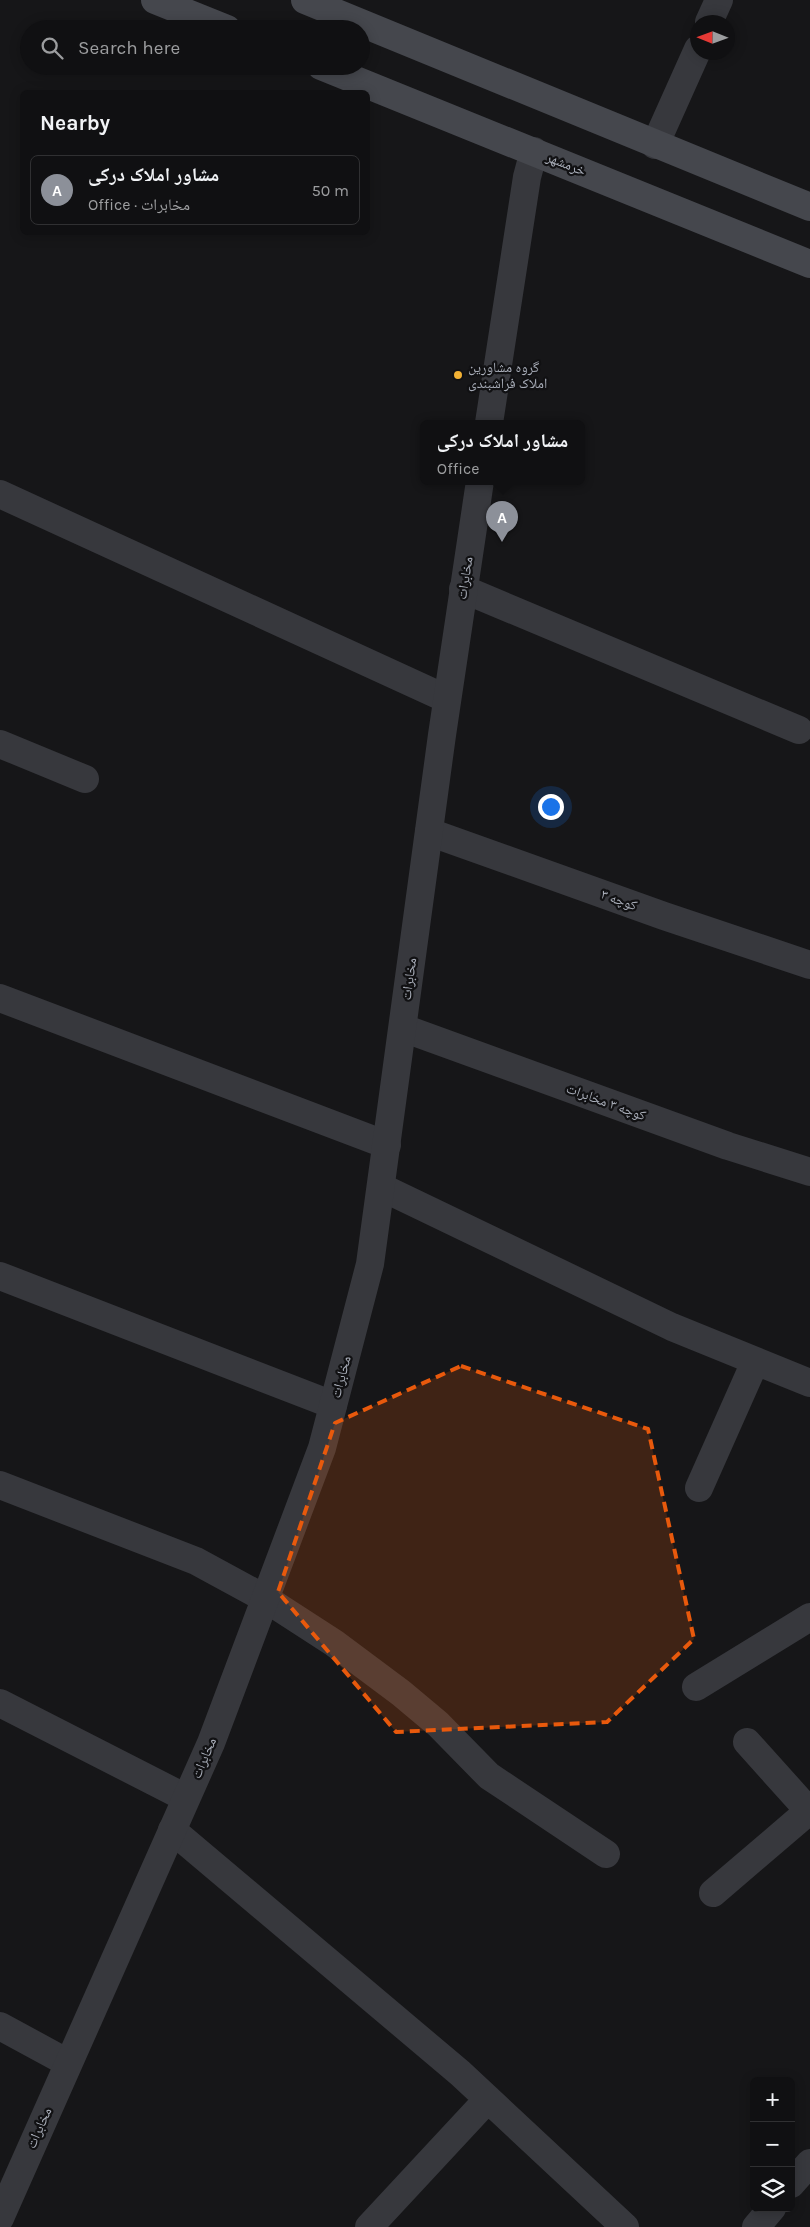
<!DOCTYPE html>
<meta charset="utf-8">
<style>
body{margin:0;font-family:Karla,"Noto Naskh Arabic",sans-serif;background:#19191b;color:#f1f3f6}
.controls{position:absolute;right:15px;bottom:15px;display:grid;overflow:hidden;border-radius:8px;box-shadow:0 2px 12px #0003}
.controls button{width:45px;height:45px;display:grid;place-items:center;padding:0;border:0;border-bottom:1px solid #303032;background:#101012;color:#f1f3f6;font:25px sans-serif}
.compass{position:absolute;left:690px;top:15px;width:45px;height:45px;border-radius:50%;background:#101012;box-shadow:0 2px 12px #0003;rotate:271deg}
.you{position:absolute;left:550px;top:806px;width:18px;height:18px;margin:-12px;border:4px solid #fff;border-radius:50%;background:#1a73e8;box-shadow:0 0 0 8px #1a73e833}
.badge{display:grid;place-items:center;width:32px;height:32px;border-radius:50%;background:#8c9099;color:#fff;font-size:16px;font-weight:700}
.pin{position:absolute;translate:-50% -41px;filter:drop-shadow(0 1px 2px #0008)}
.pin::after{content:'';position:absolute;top:26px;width:18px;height:15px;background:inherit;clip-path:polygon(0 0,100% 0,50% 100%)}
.popup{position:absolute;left:420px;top:420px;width:165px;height:65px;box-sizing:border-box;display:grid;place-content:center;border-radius:8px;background:#101012;filter:drop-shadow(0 1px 4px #0005);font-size:16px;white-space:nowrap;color:#9c9d9f}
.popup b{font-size:19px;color:#f1f3f6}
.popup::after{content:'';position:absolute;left:50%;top:100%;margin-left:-10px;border:10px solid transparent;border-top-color:#101012}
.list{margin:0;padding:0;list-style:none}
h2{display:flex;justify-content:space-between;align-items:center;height:65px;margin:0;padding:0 20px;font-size:21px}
h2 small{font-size:16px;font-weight:400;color:#9c9d9f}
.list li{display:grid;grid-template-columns:32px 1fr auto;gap:15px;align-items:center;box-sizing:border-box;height:70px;margin:0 10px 10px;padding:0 10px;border:1px solid #303032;border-radius:8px}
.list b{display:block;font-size:19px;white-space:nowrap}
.list p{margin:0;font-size:16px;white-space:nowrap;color:#9c9d9f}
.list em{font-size:16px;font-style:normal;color:#9c9d9f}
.icon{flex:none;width:28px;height:28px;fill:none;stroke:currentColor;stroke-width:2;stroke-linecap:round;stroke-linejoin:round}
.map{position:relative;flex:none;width:810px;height:2227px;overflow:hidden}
.search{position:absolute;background:#101012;box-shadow:0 2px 12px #0003;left:20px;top:20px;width:350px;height:55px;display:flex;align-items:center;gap:12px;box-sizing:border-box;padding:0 18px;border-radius:28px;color:#9c9d9f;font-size:19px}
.panel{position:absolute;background:#101012;box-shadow:0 2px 12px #0003;left:20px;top:90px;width:350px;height:145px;border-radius:8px}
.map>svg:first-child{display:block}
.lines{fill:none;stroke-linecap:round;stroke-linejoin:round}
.minor{stroke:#37383d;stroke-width:28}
.tertiary{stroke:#37383d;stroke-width:28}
.secondary{stroke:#45474d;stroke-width:28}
.marked{fill:#e8590c;fill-opacity:0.2;stroke:#e8590c;stroke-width:4;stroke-dasharray:10 6;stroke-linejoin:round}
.poi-dot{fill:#f2b134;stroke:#111113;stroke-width:2}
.labels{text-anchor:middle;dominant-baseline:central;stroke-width:4.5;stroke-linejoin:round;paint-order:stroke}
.street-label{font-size:14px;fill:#a8adb8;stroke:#111113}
.poi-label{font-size:14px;fill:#a8adb8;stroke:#111113;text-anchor:start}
</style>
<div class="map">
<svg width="810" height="2227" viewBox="0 0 810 2227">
<rect width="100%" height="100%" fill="#161618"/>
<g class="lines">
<!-- minor -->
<path class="minor" d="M709,22L719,0
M655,145L698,49
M0,494L447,699
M463,589L799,730
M0,744L85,779
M429,832L664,916L810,965
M0,998L387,1145
M403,1028L728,1146L810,1172
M381,1187L672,1327L810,1383
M0,1276L333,1405
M0,1485L196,1561L266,1599L334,1643L401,1693L438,1724L489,1776L606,1854
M699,1488L755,1362
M696,1687L810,1617
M0,1703L186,1798
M747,1742L809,1811
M172,1830L460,2073L625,2227
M713,1893L810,1810
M0,2026L68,2063
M791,2184L810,2163
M369,2227L488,2099
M756,2227L772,2208"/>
<!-- tertiary -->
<path class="tertiary" d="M489,423L527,177L534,151
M0,2218L211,1743L322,1448L370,1264L442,735L480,481"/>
<!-- secondary -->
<path class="secondary" d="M155,0L227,29
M305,0L810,207
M321,66L810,264"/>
</g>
<!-- marked area -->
<path class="marked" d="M461,1366L648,1429L694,1639L607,1722L396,1732L278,1592L335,1423Z"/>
<!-- markers -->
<circle class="poi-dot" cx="458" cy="375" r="5"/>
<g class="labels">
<!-- street labels -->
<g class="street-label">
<text transform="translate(566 164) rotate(22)">خرمشهر</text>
<text transform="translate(465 578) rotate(-81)">مخابرات</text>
<text transform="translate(619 900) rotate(20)">کوچه ۳</text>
<text transform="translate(409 979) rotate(-82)">مخابرات</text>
<text transform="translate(606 1102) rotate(20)">کوچه ۳ مخابرات</text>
<text transform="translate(341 1377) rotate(-75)">مخابرات</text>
<text transform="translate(204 1758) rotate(-67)">مخابرات</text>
<text transform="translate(39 2128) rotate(-66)">مخابرات</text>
</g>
<!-- poi labels -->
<g class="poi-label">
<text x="468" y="367">گروه مشاورین<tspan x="468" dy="16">املاک فراشبندی</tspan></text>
</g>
</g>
</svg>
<div class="controls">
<button>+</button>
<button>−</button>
<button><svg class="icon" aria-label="layers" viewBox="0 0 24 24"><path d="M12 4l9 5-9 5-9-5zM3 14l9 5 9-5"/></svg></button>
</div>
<svg class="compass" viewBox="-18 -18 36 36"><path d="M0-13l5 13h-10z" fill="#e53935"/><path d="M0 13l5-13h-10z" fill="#9c9d9f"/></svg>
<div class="you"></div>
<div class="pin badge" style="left:502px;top:542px">A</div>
<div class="popup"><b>مشاور املاک درکی</b>Office</div>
<div class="search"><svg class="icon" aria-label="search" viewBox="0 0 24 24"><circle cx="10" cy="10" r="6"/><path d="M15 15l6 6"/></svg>Search here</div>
<section class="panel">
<h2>Nearby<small></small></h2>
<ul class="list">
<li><span class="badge">A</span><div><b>مشاور املاک درکی</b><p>Office · مخابرات</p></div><em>50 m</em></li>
</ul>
</section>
</div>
